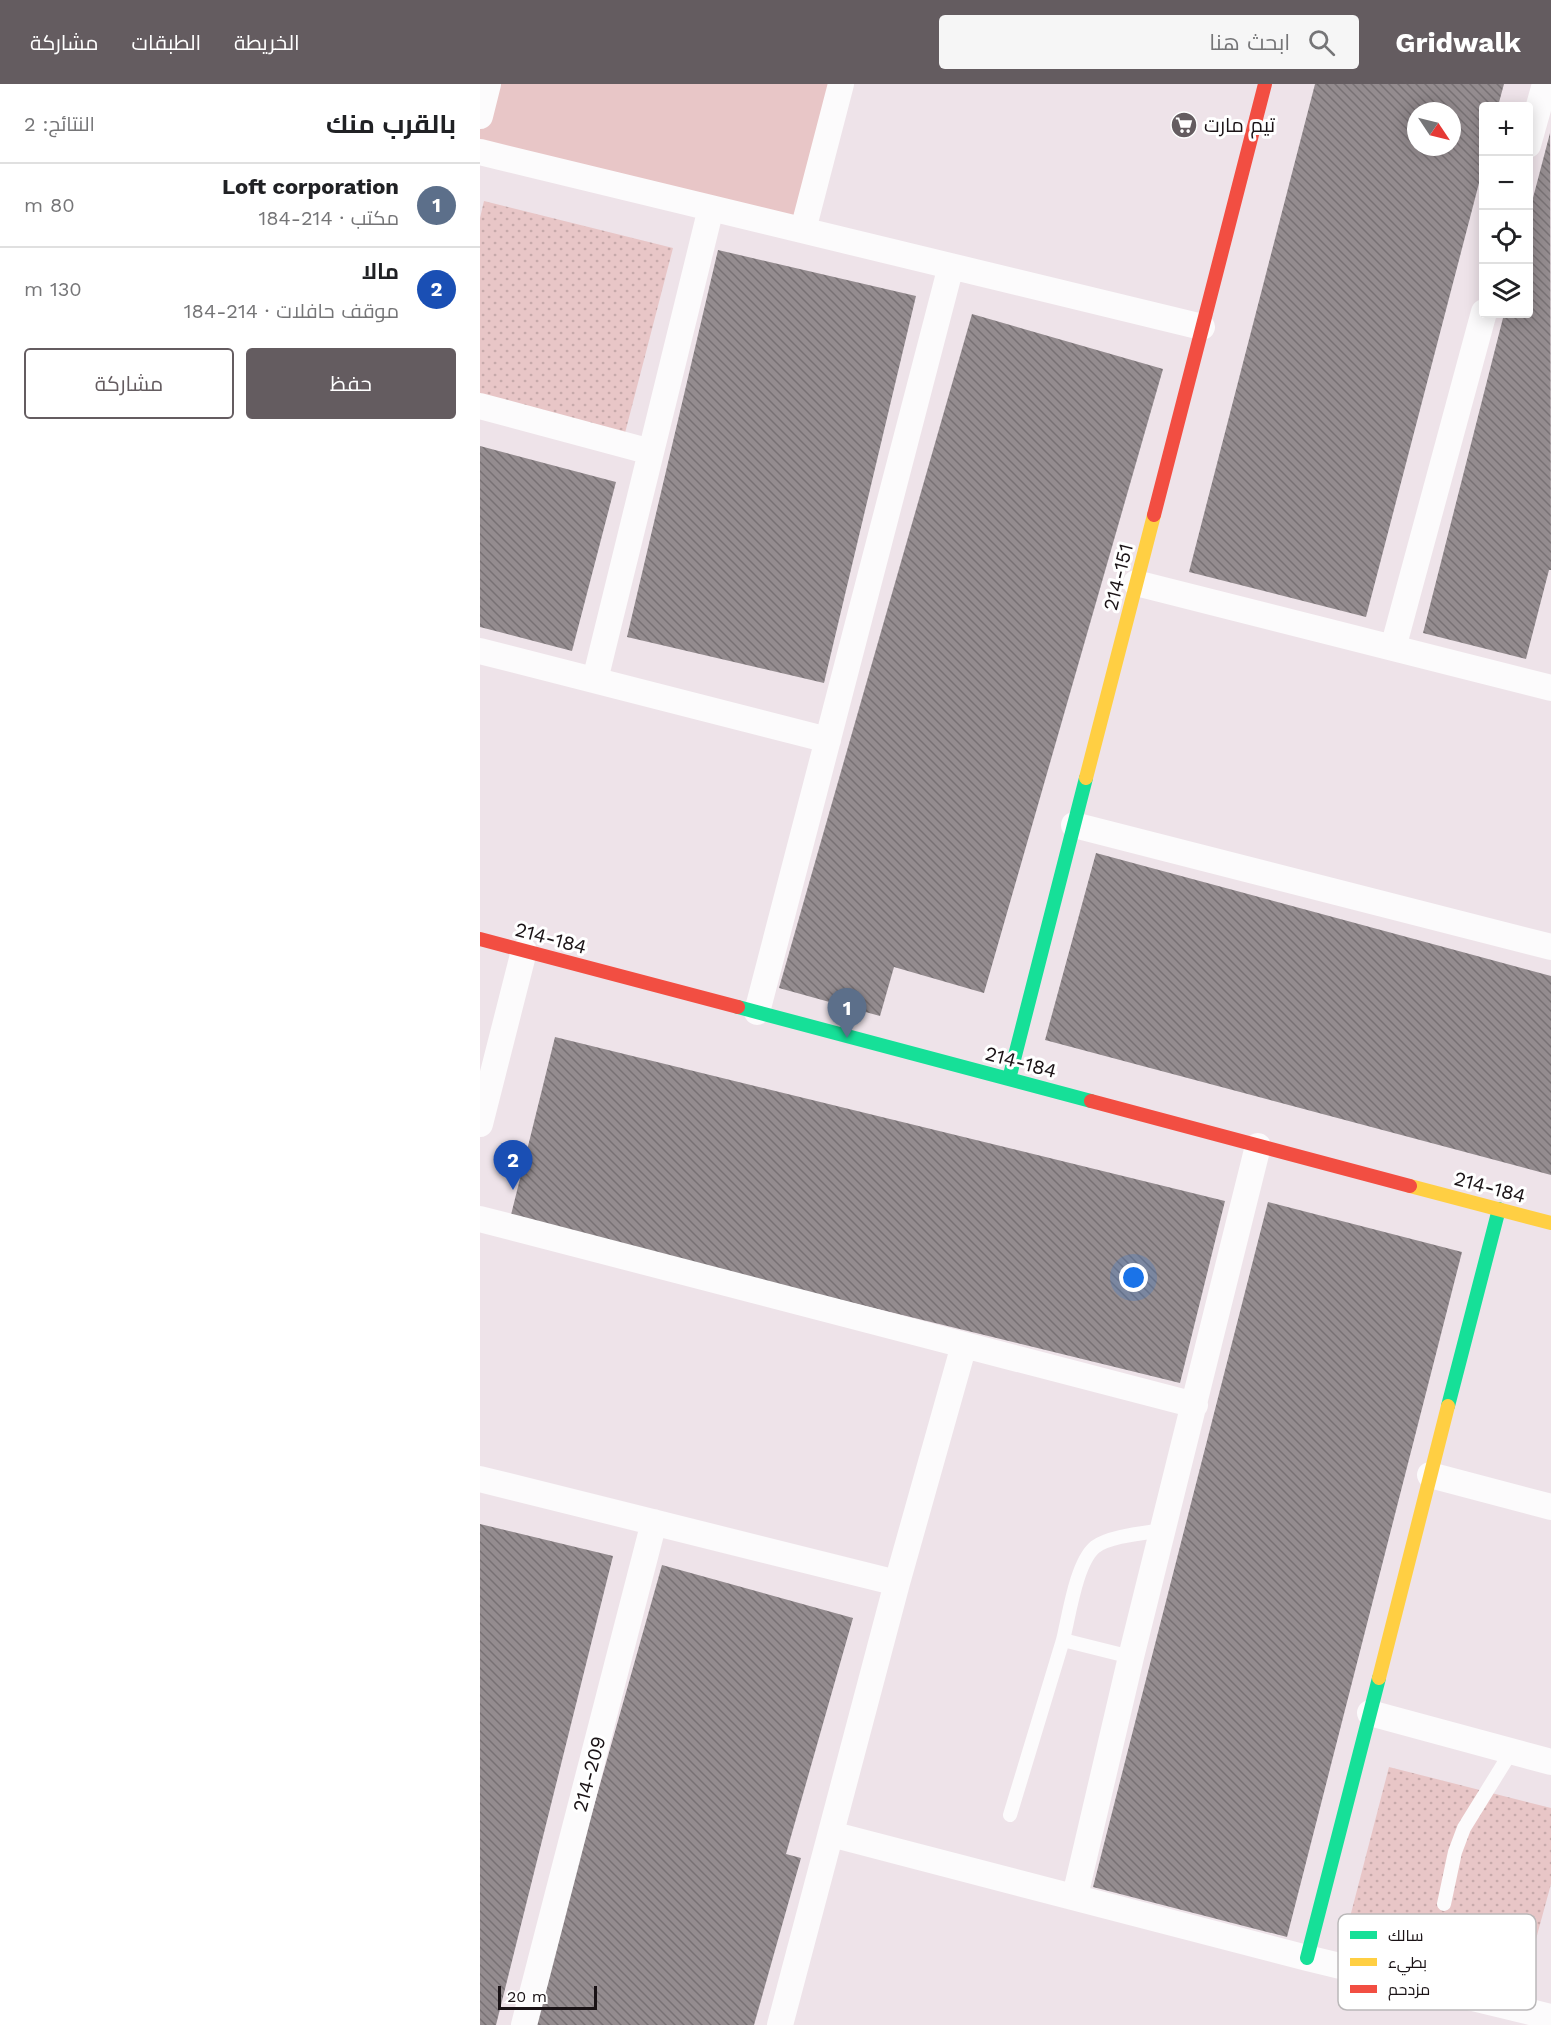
<!DOCTYPE html>
<html lang="ar">
<meta charset="utf-8">
<style>
body{margin:0;font-family:"Work Sans",Cairo,sans-serif;background:#f6f6f6;color:#202124;direction:rtl}
.controls{position:absolute;right:18px;top:18px;display:grid;overflow:hidden;border-radius:6px;box-shadow:0 3px 15px #0003}
.controls button{width:54px;height:54px;display:grid;place-items:center;padding:0;border:0;border-bottom:2px solid #e0e0e0;background:#fff;color:#202124;font:30px sans-serif}
.compass{position:absolute;left:927px;top:18px;width:54px;height:54px;border-radius:50%;background:#fff;box-shadow:0 3px 15px #0003;rotate:125deg}
.scale{position:absolute;left:18px;bottom:15px;width:99px;box-sizing:border-box;padding-left:6px;border:3px solid #1a1316;border-top:0;font-size:16px;line-height:21px;white-space:nowrap;color:#1a1316;-webkit-text-stroke:4px #fff;paint-order:stroke}
.you{position:absolute;left:654px;top:1194px;width:21px;height:21px;margin:-15px;border:4px solid #fff;border-radius:50%;background:#1a73e8;box-shadow:0 0 0 9px #1a73e833}
.badge{display:grid;place-items:center;width:39px;height:39px;border-radius:50%;background:#645c60;color:#fff;font-size:20px;font-weight:700}
.pin{position:absolute;translate:-50% -50px;filter:drop-shadow(0 2px 3px #0008)}
.pin::after{content:'';position:absolute;top:32px;width:21px;height:18px;background:inherit;clip-path:polygon(0 0,100% 0,50% 100%)}
.list{margin:0;padding:0;list-style:none}
h2{display:flex;justify-content:space-between;align-items:center;height:78px;margin:0;padding:0 24px;font-size:26px}
h2 small{font-size:20px;font-weight:400;color:#757577}
.list li{display:grid;grid-template-columns:39px 1fr auto;gap:18px;align-items:center;box-sizing:border-box;height:84px;padding:0 24px;border-top:2px solid #e0e0e0}
.list b{display:block;font-size:22px;white-space:nowrap}
.list p{margin:0;font-size:20px;white-space:nowrap;color:#757577}
.list em{font-size:20px;font-style:normal;color:#757577}
.actions{display:flex;gap:12px;padding:18px 24px}
.actions a{flex:1;padding:14px 0;border:2px solid #645c60;border-radius:6px;text-align:center;font-size:21px;color:#645c60}
.actions .main{background:#645c60;color:#fff}
.icon{flex:none;width:33px;height:33px;fill:none;stroke:currentColor;stroke-width:2;stroke-linecap:round;stroke-linejoin:round}
.map{position:relative;flex:none;width:1071px;height:1941px;overflow:hidden;direction:ltr}
header{display:flex;align-items:center;gap:36px;box-sizing:border-box;height:84px;padding:0 30px;background:#645c60;color:#fff}
header strong{font-size:28px}
nav{display:flex;gap:33px;margin-inline-start:auto;font-size:21px}
.search{width:420px;height:54px;background:#f6f6f6;display:flex;align-items:center;gap:15px;box-sizing:border-box;padding:0 21px;border-radius:6px;color:#757577;font-size:22px}
main{display:flex}
aside{flex:1;background:#fff}
.map>svg:first-child{display:block}
.grass{fill:url(#grass-dots)}
.garden{fill:#e8c6c7}
.building{fill:url(#building-back-hatch);fill-rule:evenodd}
.lines{fill:none;stroke-linecap:round;stroke-linejoin:round}
.lane{stroke:#fcfbfc;stroke-width:14}
.street{stroke:#fcfbfc;stroke-width:26}
.fast{stroke:#16e098;stroke-width:14}
.slow{stroke:#ffcf43;stroke-width:14}
.jam{stroke:#f24e42;stroke-width:14}
.labels{text-anchor:middle;dominant-baseline:central;stroke-width:6;stroke-linejoin:round;paint-order:stroke}
.poi-label{font-size:20px;fill:#1a1316;stroke:#fff;text-anchor:start}
.street-label{font-size:20px;fill:#1a1316;stroke:#fff}
.key{fill:#fff;stroke:#bab8b9;stroke-width:1.5}
.key-label{font-size:16px;fill:#1a1316}
</style>
<header>
<strong>Gridwalk</strong>
<div class="search"><svg class="icon" aria-label="search" viewBox="0 0 24 24"><circle cx="10" cy="10" r="6"/><path d="M15 15l6 6"/></svg>ابحث هنا</div>
<nav><a>الخريطة</a><a>الطبقات</a><a>مشاركة</a></nav>
</header>
<main>
<div class="map">
<svg width="1071" height="1941" viewBox="0 0 1071 1941">
<defs>
<pattern id="grass-dots" width="8" height="8" patternUnits="userSpaceOnUse" patternTransform="scale(1.5)"><rect width="8" height="8" fill="#e8c6c7"/><path d="M2 2h.1M6 6h.1" fill="none" stroke="#c6a9aa" stroke-width="1.8" stroke-linecap="round"/></pattern>
<pattern id="building-back-hatch" width="6" height="6" patternUnits="userSpaceOnUse" patternTransform="scale(1.5)"><rect width="6" height="6" fill="#948c8f"/><path d="M-1 5l2 2M0 0l6 6M5-1l2 2" fill="none" stroke="#787174"/></pattern>
</defs>
<rect width="100%" height="100%" fill="#eee3e9"/>
<!-- grass -->
<path class="grass" d="M4,117L193,164L145,349L0,315V134Z
M909,1683L1071,1724V1800L1041,1910L862,1864Z"/>
<!-- garden -->
<path class="garden" d="M7,0H361L323,146L0,68V29Z"/>
<!-- building -->
<path class="building" d="M835,0H1024L1018,22H1004V80L886,533L709,488ZM936,27H972V63H936Z
M1070,49L1071,486H1069L1046,575L943,549L1024,230H1048V133Z
M238,166L436,212L344,599L147,553Z
M492,230L683,285L504,909L414,883L400,932L299,904Z
M0,362L136,398L92,567L0,543Z
M616,769L1071,892V1091L565,956Z
M75,953L745,1117L700,1299L30,1135Z
M788,1118L982,1168L807,1853L613,1803Z
M0,1440L133,1472L16,1941H0Z
M182,1481L373,1534L306,1770L321,1774L274,1941H52Z"/>
<g class="lines">
<!-- lane -->
<path class="lane" d="M583,1556C589,1532 596,1479 615,1463C629,1452 665,1449 683,1446
M530,1731L583,1556L651,1573
M964,1820L975,1768L984,1744L1031,1668"/>
<!-- street -->
<path class="street" d="M0,32L8,0
M1048,61L1065,0
M0,68L722,243
M323,146L361,0
M0,322L171,368
M656,499L1071,604
M913,564L1004,228
M0,567L348,656
M115,596L231,124
M594,741L1071,863
M277,928L471,182
M0,1040L44,867
M0,1135L715,1321
M950,1391L1071,1423
M0,1395L417,1499
M890,1629L1071,1678
M351,1750L827,1874L1071,1933
M595,1812L651,1573L778,1062
M44,1941L174,1438
M300,1941L417,1499L484,1261"/>
<!-- fast -->
<path class="fast" d="M258,923L611,1017
M529,995L606,694
M968,1322L1019,1125
M827,1874L899,1594"/>
<!-- slow -->
<path class="slow" d="M606,694L674,431
M930,1102L1071,1139
M899,1594L968,1322"/>
<!-- jam -->
<path class="jam" d="M674,431L785,0
M0,855L258,923
M611,1017L930,1102"/>
</g>
<!-- icons -->
<defs>
<symbol id="supermarket-disc" viewBox="-11 -11 22 22"><circle r="9.5" fill="#645c60" stroke="#fff"/><path d="M-6-5.5h2.5l.6 2H6L4.5 2H-2.5L-4.4-4H-6ZM-1.5 3.2a1.3 1.3 0 1 0 .1 0ZM3 3.2a1.3 1.3 0 1 0 .1 0Z" fill="#fff"/></symbol>
</defs>
<g fill-rule="evenodd">
<use href="#supermarket-disc" x="689" y="26" width="30" height="30"/>
</g>
<g class="labels">
<!-- poi labels -->
<g class="poi-label">
<text x="724" y="41">تيم مارت</text>
</g>
<!-- street labels -->
<g class="street-label">
<text transform="translate(638 493) rotate(-76)">214-151</text>
<text transform="translate(71 854) rotate(15)">214-184</text>
<text transform="translate(541 978) rotate(15)">214-184</text>
<text transform="translate(1010 1103) rotate(15)">214-184</text>
<text transform="translate(109 1690) rotate(-75)">214-209</text>
</g>
</g>
<!-- legend -->
<rect x="858" y="1830" width="198" height="96" rx="9" class="key"/>
<rect x="870" y="1847" width="27" height="8" fill="#16e098"/>
<rect x="870" y="1874" width="27" height="8" fill="#ffcf43"/>
<rect x="870" y="1901" width="27" height="8" fill="#f24e42"/>
<g class="key-label">
<text x="908" y="1857">سالك</text>
<text x="908" y="1884">بطيء</text>
<text x="908" y="1911">مزدحم</text>
</g>
</svg>
<div class="controls">
<button>+</button>
<button>−</button>
<button><svg class="icon" aria-label="locate" viewBox="0 0 24 24"><circle cx="12" cy="12" r="6"/><path d="M12 2v4M12 18v4M2 12h4M18 12h4"/></svg></button>
<button><svg class="icon" aria-label="layers" viewBox="0 0 24 24"><path d="M12 4l9 5-9 5-9-5zM3 14l9 5 9-5"/></svg></button>
</div>
<svg class="compass" viewBox="-18 -18 36 36"><path d="M0-13l5 13h-10z" fill="#e53935"/><path d="M0 13l5-13h-10z" fill="#757577"/></svg>
<div class="scale">20 m</div>
<div class="you"></div>
<div class="pin badge" style="left:367px;top:954px;background:#5c6f8a">1</div>
<div class="pin badge" style="left:33px;top:1106px;background:#1a4fb4">2</div>
</div>
<aside>
<h2>بالقرب منك<small>النتائج: 2</small></h2>
<ul class="list">
<li><span class="badge" style="background:#5c6f8a">1</span><div><b>Loft corporation</b><p>مكتب · 214-184</p></div><em>80 m</em></li>
<li><span class="badge" style="background:#1a4fb4">2</span><div><b>مالا</b><p>موقف حافلات · 214-184</p></div><em>130 m</em></li>
</ul>
<div class="actions"><a class="main">حفظ</a><a>مشاركة</a></div>
</aside>
</main>
